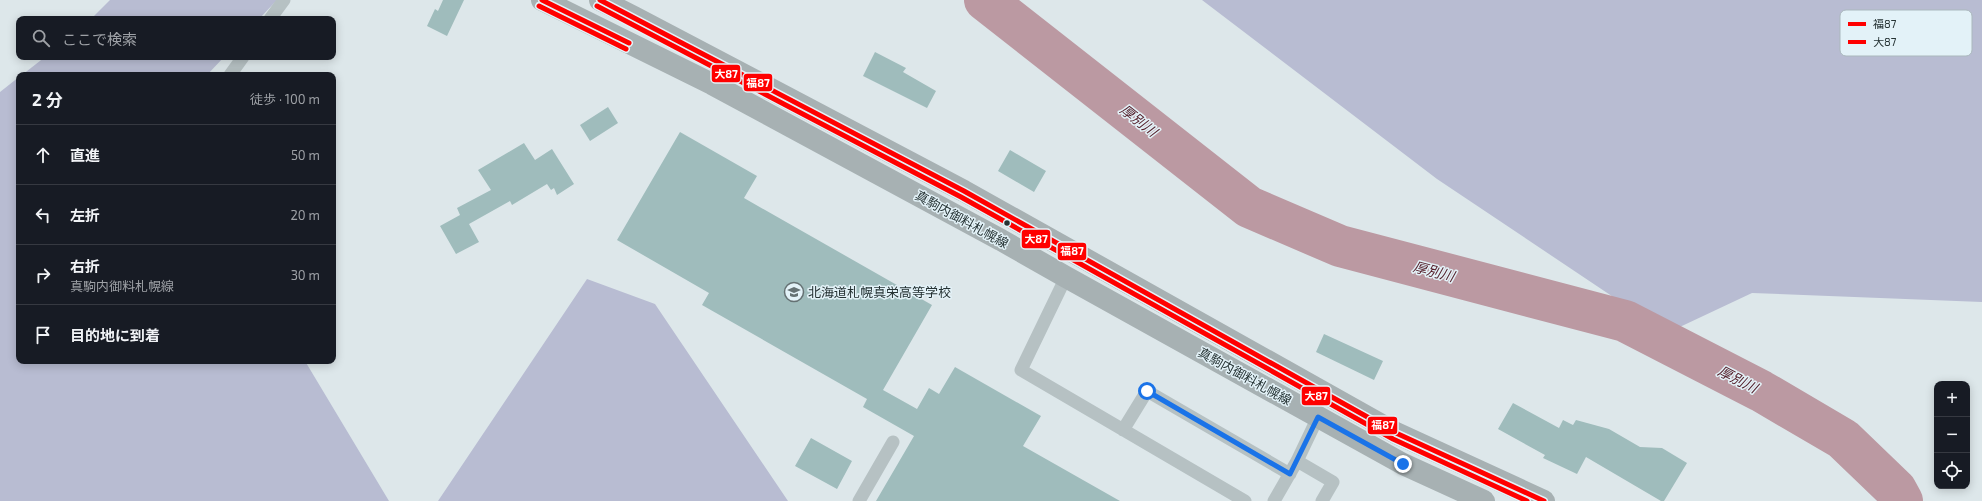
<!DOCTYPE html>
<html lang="ja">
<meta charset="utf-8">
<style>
body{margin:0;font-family:"Exo 2","Noto Sans JP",sans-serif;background:#20242c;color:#f1f3f6}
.controls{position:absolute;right:12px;bottom:12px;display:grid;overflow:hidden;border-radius:8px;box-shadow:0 2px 10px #0003}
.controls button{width:36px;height:36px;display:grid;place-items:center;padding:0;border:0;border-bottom:1px solid #363941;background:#171b24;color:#f1f3f6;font:20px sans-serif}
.stop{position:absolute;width:12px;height:12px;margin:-9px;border:3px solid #1a73e8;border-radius:50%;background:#fff}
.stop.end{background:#1a73e8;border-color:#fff;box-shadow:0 1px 4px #0008}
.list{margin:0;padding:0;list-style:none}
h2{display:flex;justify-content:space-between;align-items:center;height:52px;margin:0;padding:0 16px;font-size:17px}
h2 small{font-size:13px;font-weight:400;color:#9ea1a6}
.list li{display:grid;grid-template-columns:26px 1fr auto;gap:12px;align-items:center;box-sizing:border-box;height:60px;padding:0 16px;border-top:1px solid #363941}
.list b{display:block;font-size:15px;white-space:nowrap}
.list p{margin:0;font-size:13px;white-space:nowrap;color:#9ea1a6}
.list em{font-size:13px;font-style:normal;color:#9ea1a6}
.icon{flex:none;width:22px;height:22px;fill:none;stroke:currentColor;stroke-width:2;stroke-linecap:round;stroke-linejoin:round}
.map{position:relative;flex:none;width:1982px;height:501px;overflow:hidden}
.search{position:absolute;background:#171b24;box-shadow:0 2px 10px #0003;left:16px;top:16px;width:320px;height:44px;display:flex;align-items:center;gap:10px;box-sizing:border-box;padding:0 14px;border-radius:8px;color:#9ea1a6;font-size:15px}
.panel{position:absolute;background:#171b24;box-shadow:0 2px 10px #0003;left:16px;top:72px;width:320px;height:292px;border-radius:8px}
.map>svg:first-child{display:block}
.green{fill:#b8bcd2}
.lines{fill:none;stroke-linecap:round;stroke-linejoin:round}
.river{stroke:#bb99a2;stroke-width:42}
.building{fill:#9fbcbc}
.lane{stroke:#b6c1c3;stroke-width:13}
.secondary{stroke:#a7b1b3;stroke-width:22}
.bus-1-casing{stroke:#e3f2f8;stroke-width:8}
.bus-2-casing{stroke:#e3f2f8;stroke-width:8}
.bus-1{stroke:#f00;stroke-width:5}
.bus-2{stroke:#f00;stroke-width:5}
.route{stroke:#1a73e8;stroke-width:5}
.bus-dot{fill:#253233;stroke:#e3f2f8;stroke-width:1.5}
.labels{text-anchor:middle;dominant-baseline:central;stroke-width:3;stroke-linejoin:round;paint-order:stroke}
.street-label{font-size:13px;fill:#253233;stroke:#e3f2f8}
.poi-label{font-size:13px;fill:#253233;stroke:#e3f2f8;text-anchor:start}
.water-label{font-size:14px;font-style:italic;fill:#531c28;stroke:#e3f2f8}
.key{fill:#e3f2f8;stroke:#aab8bd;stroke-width:1}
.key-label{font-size:11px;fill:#253233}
.line-badge{stroke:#e3f2f8;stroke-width:1.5}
.badge-label{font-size:11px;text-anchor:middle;font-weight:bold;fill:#fff}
</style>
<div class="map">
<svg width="1982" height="501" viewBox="0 0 1982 501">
<rect width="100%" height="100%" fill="#dde7ea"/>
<!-- green -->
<path class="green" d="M110,0H277L259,19H91Z
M1202,0H1982V302L1752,293L1667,333L1437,179Z
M45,57H224L207,75H22Z
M19,77V361H305L389,501H0V92Z
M587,279L655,304L788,501H438Z"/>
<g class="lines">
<!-- river -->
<path class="river" d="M985,0L1249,207L1340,246L1625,321L1761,391L1843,439L1896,490L1902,501"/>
</g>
<!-- building -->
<path class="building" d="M443,0H464L447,36L427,26L435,9L438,11Z
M875,52L906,68L903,72L936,91L927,108L863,76Z
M608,107L618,123L590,141L580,125Z
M680,132L757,176L744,198L932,305L883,390L917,409L929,388L939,394L955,367L1041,416L1023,446L1120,501H876L914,436L863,407L867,399L702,305L709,293L617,240Z
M524,143L535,160L552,149L574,184L557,195L554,188L551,190L547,184L512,205L510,201L469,224L479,242L456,254L440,226L460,215L457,208L491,190L478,170Z
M1010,150L1046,171L1034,192L998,171Z
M1324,334L1383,361L1374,380L1316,352Z
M1513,403L1559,428L1563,420L1573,425L1576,420L1609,429L1640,447L1662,448L1687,463L1664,501H1661L1586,457L1577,474L1543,458L1545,455L1498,429Z
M811,438L852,461L837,489L795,466Z"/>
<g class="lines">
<!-- lane -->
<path class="lane" d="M270,19L284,0
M230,75L243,57
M1066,277L1021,370L1245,501
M1123,430L1147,391L1290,474
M1297,461L1333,482L1322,501
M859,501L893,442
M1274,501L1297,461L1318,417"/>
<!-- secondary -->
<path class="secondary" d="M542,0L712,84L1001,240L1066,277L1403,464L1484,501
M600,0L634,17L964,191L1396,433L1544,501"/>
<defs>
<path id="bus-1" d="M542,0L629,43
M600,0L964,191L1396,433L1544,501"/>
<path id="bus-2" d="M539,6L626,49
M597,6L961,197L1393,439L1527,501"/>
</defs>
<!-- bus-1 casing -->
<use href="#bus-1" class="bus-1-casing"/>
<!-- bus-2 casing -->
<use href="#bus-2" class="bus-2-casing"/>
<!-- bus-1 -->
<use href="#bus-1" class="bus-1"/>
<!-- bus-2 -->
<use href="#bus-2" class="bus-2"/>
</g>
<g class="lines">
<!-- route -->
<path class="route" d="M1147,391L1290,474L1318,417L1403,464"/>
</g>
<!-- icons -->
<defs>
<symbol id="school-ring" viewBox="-11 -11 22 22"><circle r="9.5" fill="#e3f2f8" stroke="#657173" stroke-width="1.5"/><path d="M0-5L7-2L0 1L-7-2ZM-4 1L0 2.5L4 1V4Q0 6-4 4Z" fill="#657173"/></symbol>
</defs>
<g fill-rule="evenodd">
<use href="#school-ring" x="783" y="281" width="22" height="22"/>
</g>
<!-- markers -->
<circle class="bus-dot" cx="1007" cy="223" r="3.5"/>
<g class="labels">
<!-- street labels -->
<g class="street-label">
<text transform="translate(962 219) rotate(29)">真駒内御料札幌線</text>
<text transform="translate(1245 376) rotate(29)">真駒内御料札幌線</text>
</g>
<!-- poi labels -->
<g class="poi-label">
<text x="808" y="292">北海道札幌真栄高等学校</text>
</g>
<!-- water labels -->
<g class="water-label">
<text transform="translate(1139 120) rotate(38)">厚別川</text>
<text transform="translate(1434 271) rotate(15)">厚別川</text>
<text transform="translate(1738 379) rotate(27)">厚別川</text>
</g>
</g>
<!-- legend -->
<rect x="1840" y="10" width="132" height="46" rx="6" class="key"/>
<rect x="1848" y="22" width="18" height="4" fill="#f00"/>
<rect x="1848" y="40" width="18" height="4" fill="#f00"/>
<g class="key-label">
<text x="1873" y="28">福87</text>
<text x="1873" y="46">大87</text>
</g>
<g class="line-badge">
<rect x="711" y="64" width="30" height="19" rx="4" fill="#f00"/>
<rect x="743" y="73" width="30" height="19" rx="4" fill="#f00"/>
<rect x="1021" y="229" width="30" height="20" rx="4" fill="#f00"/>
<rect x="1057" y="242" width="30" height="19" rx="4" fill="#f00"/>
<rect x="1301" y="386" width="30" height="20" rx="4" fill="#f00"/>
<rect x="1367" y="416" width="31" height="19" rx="4" fill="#f00"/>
</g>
<g class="badge-label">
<text x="726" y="78">大87</text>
<text x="758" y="87">福87</text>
<text x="1036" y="243">大87</text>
<text x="1072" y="255">福87</text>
<text x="1316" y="400">大87</text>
<text x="1383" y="429">福87</text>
</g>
</svg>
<div class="controls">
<button>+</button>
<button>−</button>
<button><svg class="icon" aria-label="locate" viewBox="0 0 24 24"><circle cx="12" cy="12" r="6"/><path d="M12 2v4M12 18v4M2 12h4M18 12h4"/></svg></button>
</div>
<div class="stop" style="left:1147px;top:391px"></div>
<div class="stop end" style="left:1403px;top:464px"></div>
<div class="search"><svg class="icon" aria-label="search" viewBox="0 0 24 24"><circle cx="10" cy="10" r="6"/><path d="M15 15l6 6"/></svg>ここで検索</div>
<section class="panel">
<h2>2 分<small>徒歩 · 100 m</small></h2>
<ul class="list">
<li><svg class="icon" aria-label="ahead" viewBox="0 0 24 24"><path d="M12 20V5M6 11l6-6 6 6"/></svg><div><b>直進</b></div><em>50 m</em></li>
<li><svg class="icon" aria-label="left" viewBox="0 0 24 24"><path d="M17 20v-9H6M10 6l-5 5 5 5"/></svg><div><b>左折</b></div><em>20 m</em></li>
<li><svg class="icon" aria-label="right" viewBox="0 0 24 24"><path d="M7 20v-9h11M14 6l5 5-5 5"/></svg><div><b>右折</b><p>真駒内御料札幌線</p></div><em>30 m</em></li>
<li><svg class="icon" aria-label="arrive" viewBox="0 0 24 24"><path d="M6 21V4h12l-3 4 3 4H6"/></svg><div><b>目的地に到着</b></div></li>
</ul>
</section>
</div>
